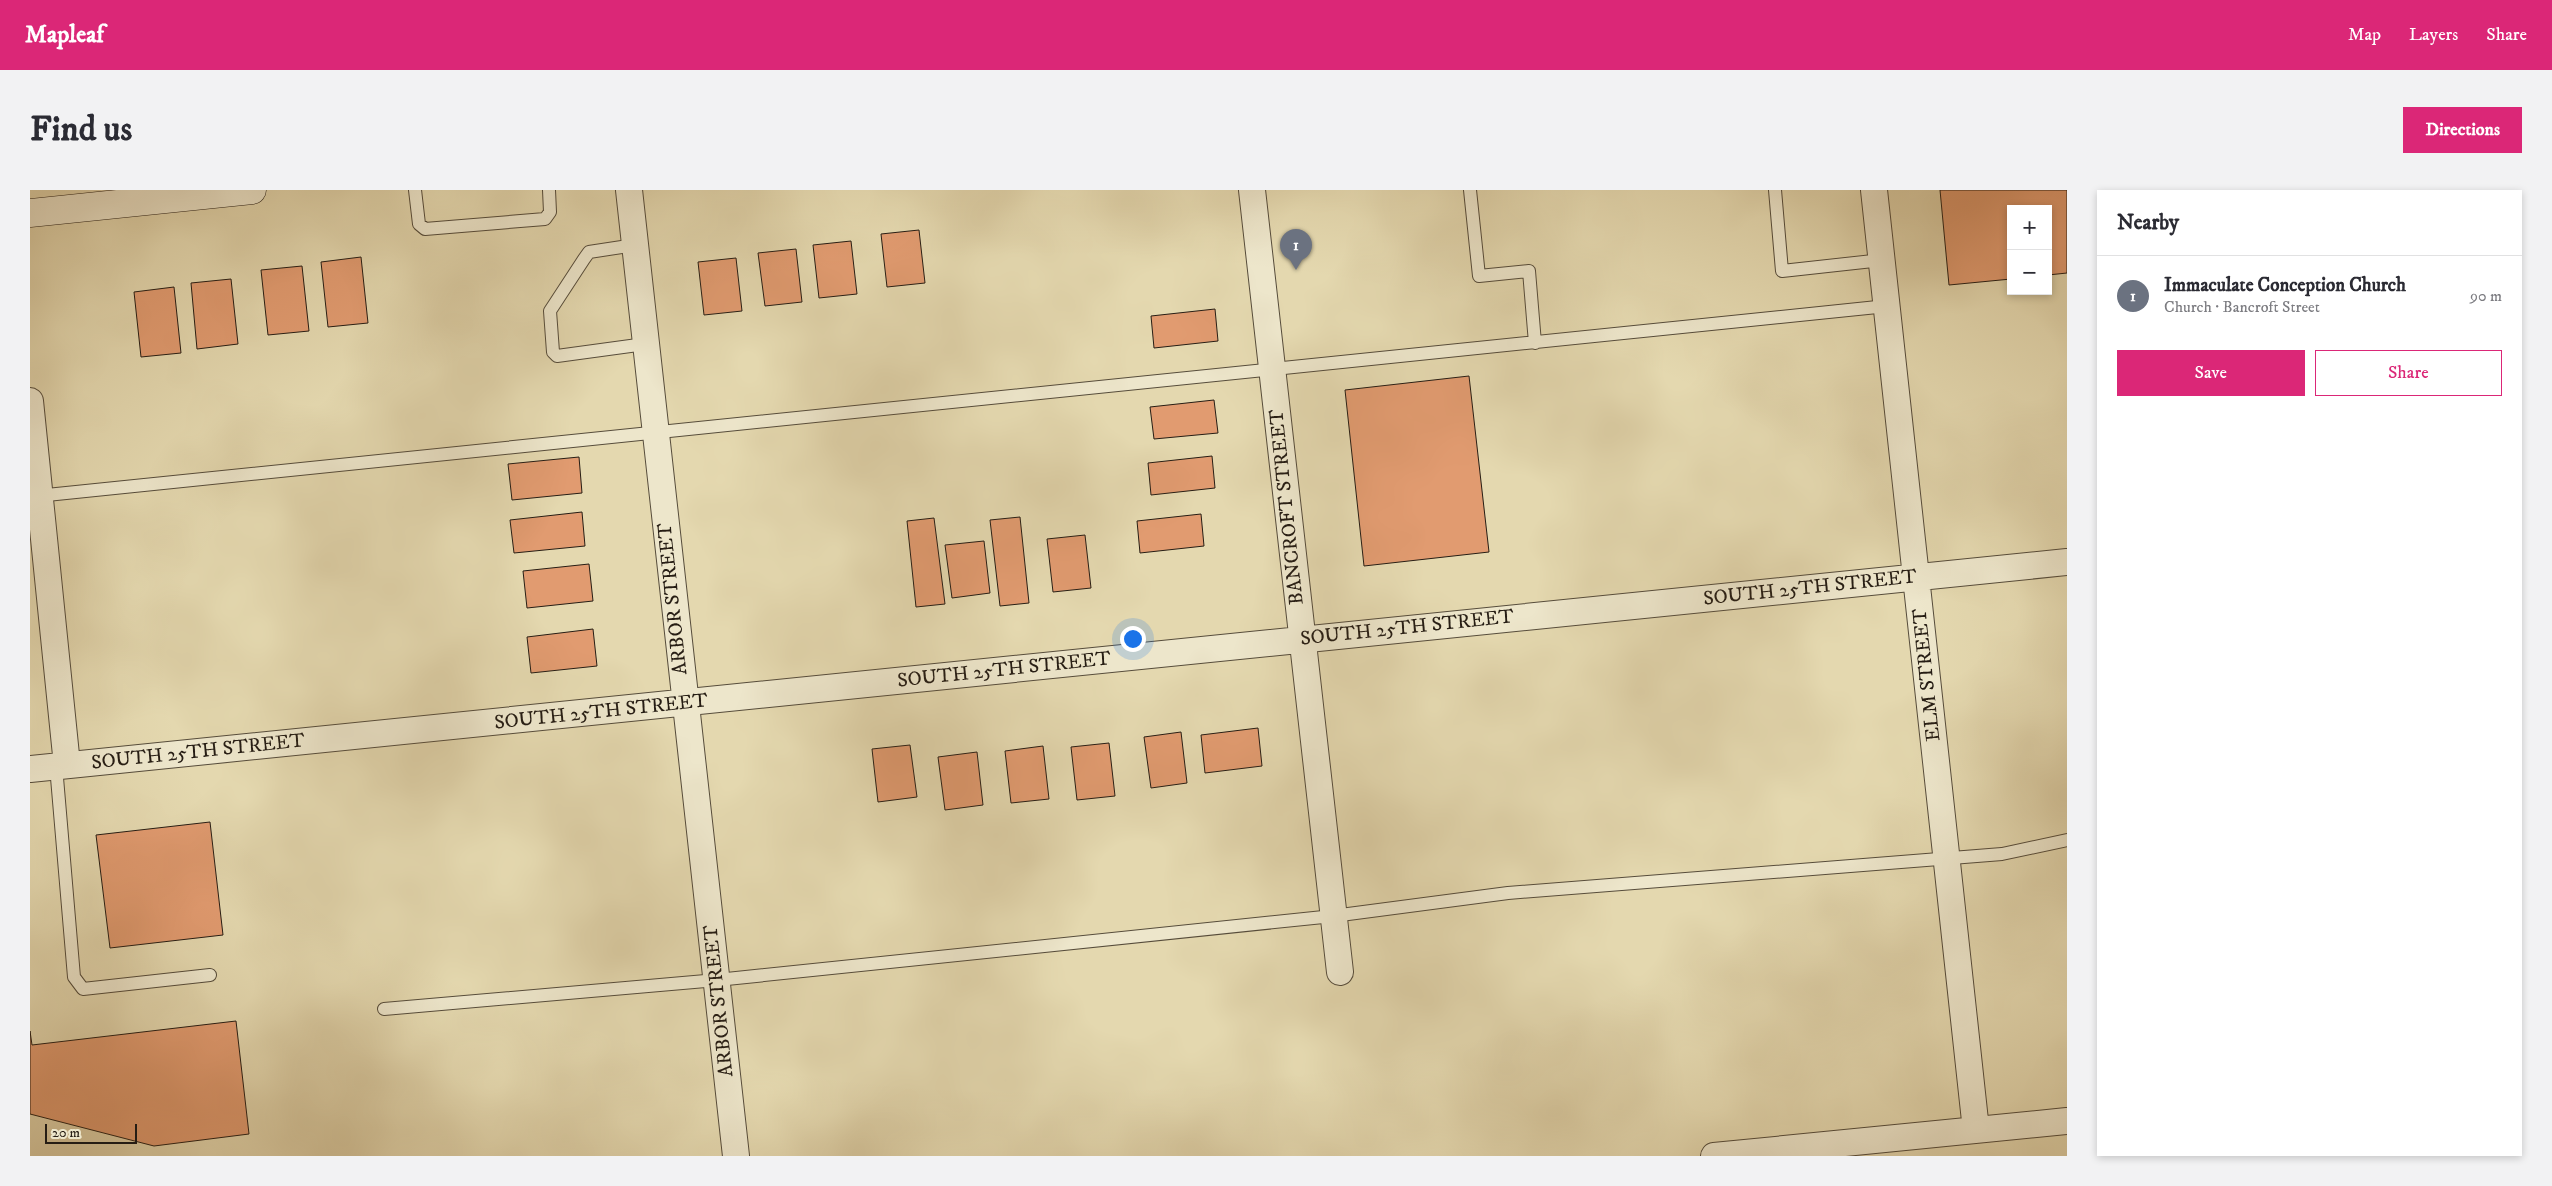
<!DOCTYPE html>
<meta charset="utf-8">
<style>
body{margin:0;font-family:"IM FELL DW Pica",serif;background:#f2f2f3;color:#2b2b33}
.controls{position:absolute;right:15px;top:15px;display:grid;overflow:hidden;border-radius:0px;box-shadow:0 2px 8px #0003}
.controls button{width:45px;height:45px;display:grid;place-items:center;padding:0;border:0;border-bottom:1px solid #e1e1e2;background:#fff;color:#2b2b33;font:25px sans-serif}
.scale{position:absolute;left:15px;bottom:12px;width:92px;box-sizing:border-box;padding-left:5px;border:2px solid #261d14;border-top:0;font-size:14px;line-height:18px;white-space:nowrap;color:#261d14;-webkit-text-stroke:4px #ede6cb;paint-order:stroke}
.you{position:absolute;left:1102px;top:448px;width:18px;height:18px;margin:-12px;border:4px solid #fff;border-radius:50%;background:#1a73e8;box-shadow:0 0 0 8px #1a73e833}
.badge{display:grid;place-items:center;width:32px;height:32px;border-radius:50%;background:#db2777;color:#fff;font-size:16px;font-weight:700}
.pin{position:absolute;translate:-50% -41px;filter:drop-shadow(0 1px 2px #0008)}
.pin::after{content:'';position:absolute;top:26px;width:18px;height:15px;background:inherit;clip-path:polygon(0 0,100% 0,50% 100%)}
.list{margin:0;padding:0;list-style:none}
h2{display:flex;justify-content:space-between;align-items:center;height:65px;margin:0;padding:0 20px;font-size:21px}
h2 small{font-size:16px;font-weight:400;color:#7c7c81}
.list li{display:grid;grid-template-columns:32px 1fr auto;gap:15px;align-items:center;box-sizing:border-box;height:80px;padding:0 20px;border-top:1px solid #e1e1e2}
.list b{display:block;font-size:19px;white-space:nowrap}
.list p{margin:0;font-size:16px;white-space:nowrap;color:#7c7c81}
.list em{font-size:16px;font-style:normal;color:#7c7c81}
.actions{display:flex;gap:10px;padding:15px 20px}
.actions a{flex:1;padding:11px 0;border:1px solid #db2777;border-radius:0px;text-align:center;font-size:18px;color:#db2777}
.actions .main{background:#db2777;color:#fff}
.map{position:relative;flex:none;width:2037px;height:966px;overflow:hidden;border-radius:0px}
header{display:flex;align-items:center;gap:30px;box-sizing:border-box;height:70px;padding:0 25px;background:#db2777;color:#fff}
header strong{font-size:24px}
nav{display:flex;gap:28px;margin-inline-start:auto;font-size:18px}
.intro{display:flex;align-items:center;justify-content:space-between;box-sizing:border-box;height:120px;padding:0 30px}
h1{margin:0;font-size:35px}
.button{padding:12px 22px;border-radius:0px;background:#db2777;color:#fff;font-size:18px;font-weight:700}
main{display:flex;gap:30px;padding:0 30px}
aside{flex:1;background:#fff;border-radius:0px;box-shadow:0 2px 8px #0003}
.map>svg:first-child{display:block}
.building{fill:#e19b70;stroke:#261d14}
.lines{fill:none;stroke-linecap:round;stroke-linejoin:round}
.service-casing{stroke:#564c3b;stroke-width:14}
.minor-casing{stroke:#564c3b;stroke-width:28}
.secondary-casing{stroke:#261d14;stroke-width:29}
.service{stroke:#ede6cb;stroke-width:12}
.minor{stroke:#ede6cb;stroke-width:26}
.secondary{stroke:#ede6cb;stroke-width:28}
.labels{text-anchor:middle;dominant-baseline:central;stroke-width:4;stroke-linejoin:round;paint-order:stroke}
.street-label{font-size:20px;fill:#261d14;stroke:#ede6cb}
</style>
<header>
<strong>Mapleaf</strong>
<nav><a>Map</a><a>Layers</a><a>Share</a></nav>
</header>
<div class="intro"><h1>Find us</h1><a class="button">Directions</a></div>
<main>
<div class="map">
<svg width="2037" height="966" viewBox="0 0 2037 966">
<rect width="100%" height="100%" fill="#e4d8af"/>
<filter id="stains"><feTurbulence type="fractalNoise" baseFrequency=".004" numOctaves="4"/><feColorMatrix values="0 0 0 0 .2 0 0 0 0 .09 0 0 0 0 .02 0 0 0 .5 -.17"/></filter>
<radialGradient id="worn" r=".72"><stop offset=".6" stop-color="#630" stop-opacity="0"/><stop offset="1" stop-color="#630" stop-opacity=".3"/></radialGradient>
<!-- building -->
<path class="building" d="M1910,0H2037V83L2018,85V19H1981V89L1919,95Z
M889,40L895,93L857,97L851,44Z
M821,51L827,104L789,108L783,55Z
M766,59L772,112L735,116L728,63Z
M331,67L338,133L298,137L291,72Z
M706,68L712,121L674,125L668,72Z
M272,76L279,141L238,145L231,80Z
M201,89L208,154L167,159L161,93Z
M144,97L151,163L111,167L104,102Z
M1185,119L1188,151L1124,158L1121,126Z
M1439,186L1459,362L1334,376L1315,200Z
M1184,210L1188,243L1124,249L1120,217Z
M1182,266L1185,298L1121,305L1118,273Z
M549,267L552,303L482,310L478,274Z
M552,322L555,356L484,363L480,330Z
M1171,324L1174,356L1110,363L1107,331Z
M990,327L999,413L970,416L960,330Z
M904,328L915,414L886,417L877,331Z
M1055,345L1061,398L1023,402L1017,349Z
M954,351L960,403L922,408L915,355Z
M559,374L563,411L497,418L493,381Z
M563,439L567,476L501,483L497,447Z
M1228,538L1232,576L1175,583L1171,545Z
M1151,542L1157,593L1121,598L1114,547Z
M1079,553L1085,606L1047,610L1041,557Z
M880,555L887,607L848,612L842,559Z
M1013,556L1019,609L981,613L975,561Z
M947,562L953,615L915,620L908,567Z
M180,632L193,745L80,758L66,645Z
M206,831L219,944L124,956L0,924V841L2,855Z"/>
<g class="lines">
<defs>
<path id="service" d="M385,0L389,34L395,39L515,29L520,22L519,0
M1440,0L1449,86L1499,81L1505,153
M1745,0L1752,81L1852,70
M605,55L559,62L554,69L520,121L523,162L527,166L615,154
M7,306L1857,116
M26,576L44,787L53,799L180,785
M354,819L687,790L1303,726L1478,703L1972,664L2037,650"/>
<path id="minor" d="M599,0L706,966
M1222,0L1310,782
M1844,0L1946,940
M0,211L37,575
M0,579L2037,372
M1684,966L2037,931"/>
<path id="secondary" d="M0,23L222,0"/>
</defs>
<!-- service casing -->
<use href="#service" class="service-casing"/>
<!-- minor casing -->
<use href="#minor" class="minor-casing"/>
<!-- secondary casing -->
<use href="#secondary" class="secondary-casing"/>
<!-- service -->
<use href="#service" class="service"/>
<!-- minor -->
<use href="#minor" class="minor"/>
<!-- secondary -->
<use href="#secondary" class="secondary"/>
</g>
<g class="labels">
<!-- street labels -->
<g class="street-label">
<text transform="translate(1257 317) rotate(-96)">BANCROFT STREET</text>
<text transform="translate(1780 398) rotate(-6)">SOUTH 25TH STREET</text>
<text transform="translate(643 409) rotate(-96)">ARBOR STREET</text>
<text transform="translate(1377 438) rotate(-6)">SOUTH 25TH STREET</text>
<text transform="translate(974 480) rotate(-6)">SOUTH 25TH STREET</text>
<text transform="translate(1897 485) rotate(-96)">ELM STREET</text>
<text transform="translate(571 522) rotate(-6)">SOUTH 25TH STREET</text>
<text transform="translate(168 562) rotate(-6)">SOUTH 25TH STREET</text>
<text transform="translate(689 811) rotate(-96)">ARBOR STREET</text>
</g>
</g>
<rect width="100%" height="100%" filter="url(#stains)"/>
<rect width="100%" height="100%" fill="url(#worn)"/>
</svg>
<div class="controls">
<button>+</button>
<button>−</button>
</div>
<div class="scale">20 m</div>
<div class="you"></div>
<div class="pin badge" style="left:1266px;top:80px;background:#6b7280">1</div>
</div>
<aside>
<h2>Nearby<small></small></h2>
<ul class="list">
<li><span class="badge" style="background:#6b7280">1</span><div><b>Immaculate Conception Church</b><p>Church · Bancroft Street</p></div><em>90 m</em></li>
</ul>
<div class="actions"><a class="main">Save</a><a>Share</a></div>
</aside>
</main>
